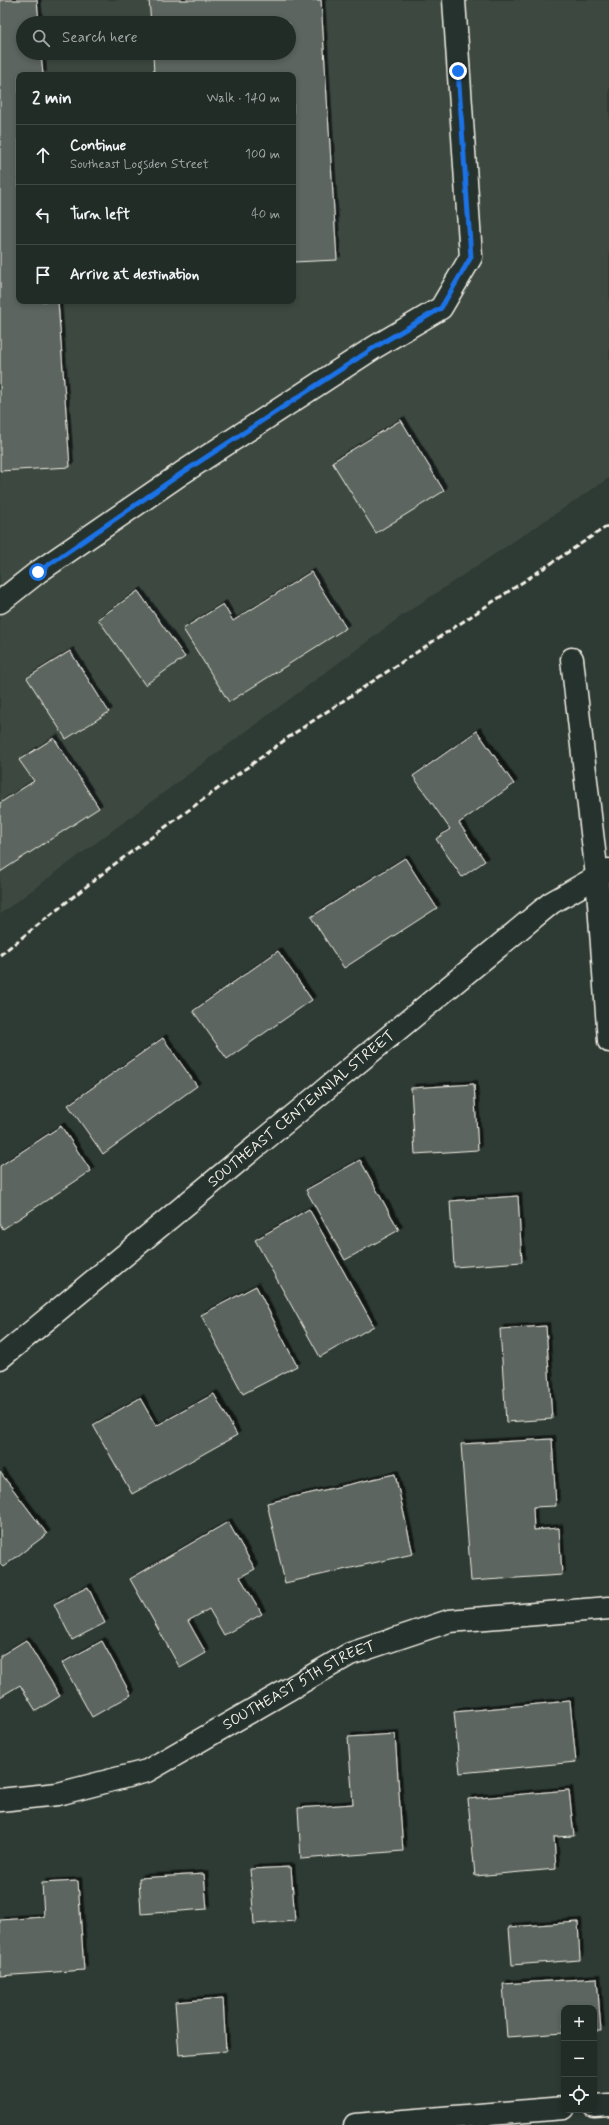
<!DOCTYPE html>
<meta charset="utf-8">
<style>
body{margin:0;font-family:Mynerve,sans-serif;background:#2e3833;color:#f1f3f6}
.controls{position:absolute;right:12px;bottom:12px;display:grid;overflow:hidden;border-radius:8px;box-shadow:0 2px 6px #0003}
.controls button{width:36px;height:36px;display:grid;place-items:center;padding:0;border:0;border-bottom:1px solid #3f4844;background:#222c27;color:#f1f3f6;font:20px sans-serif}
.stop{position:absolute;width:12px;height:12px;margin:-9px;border:3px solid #1a73e8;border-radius:50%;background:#fff}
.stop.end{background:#1a73e8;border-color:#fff;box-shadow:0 1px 4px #0008}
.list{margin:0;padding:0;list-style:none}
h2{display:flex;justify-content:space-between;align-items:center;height:52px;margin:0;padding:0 16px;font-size:17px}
h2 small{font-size:13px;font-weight:400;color:#a2a7a7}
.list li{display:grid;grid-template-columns:26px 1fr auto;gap:12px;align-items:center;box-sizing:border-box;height:60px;padding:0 16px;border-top:1px solid #3f4844}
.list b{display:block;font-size:15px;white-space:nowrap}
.list p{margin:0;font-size:13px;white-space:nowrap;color:#a2a7a7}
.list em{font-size:13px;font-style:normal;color:#a2a7a7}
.icon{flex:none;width:22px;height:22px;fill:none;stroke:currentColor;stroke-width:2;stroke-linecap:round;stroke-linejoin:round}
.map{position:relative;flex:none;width:609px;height:2125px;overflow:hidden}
.search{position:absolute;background:#222c27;box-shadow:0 2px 6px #0003;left:16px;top:16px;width:280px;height:44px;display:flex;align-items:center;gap:10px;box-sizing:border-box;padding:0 14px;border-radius:22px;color:#a2a7a7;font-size:15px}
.panel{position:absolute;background:#222c27;box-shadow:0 2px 6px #0003;left:16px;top:72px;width:280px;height:232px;border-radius:8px}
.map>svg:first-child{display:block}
.built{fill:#3c4841;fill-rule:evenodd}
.building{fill:#5c655e;stroke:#f4f1e8;filter:url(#shadow)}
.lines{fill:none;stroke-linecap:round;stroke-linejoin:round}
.street-casing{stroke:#f4f1e8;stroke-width:25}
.street{stroke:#26332d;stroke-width:22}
.rail{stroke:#f4f1e8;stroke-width:3;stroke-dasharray:6 3;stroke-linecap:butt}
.route{stroke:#1a73e8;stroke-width:5}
.labels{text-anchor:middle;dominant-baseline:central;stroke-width:4;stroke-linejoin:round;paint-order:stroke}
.street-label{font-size:15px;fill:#f4f1e8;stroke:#26332d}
</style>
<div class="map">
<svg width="609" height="2125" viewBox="0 0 609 2125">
<defs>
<filter id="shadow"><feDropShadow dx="3.5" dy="-3.5" stdDeviation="0" flood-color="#0009"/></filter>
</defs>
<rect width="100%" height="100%" fill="#2e3b34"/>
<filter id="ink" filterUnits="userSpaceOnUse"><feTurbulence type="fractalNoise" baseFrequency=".025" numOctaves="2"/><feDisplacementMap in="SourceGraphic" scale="8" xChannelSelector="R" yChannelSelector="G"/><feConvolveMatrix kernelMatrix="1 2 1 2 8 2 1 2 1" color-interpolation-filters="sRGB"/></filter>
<g filter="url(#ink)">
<!-- built -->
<path class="built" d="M0,0H609V478L403,615L0,914ZM23,23H289V53H23ZM19,75H293V301H19Z"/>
<!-- building -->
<path class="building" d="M0,0H37L39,23H23V53H41L43,75H19V301H58L70,467L0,471Z
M149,0H321L337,260L293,262V75H154L153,53H289V23H151Z
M401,420L444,491L376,533L332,462Z
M311,572L346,628L229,702L183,629L223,604L233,621Z
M138,591L185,657L145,685L98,619Z
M70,651L109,712L66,739L27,678Z
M477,731L514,784L459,823L485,861L462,877L436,839L450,829L413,776Z
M54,738L99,808L0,872V803L34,781L19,760Z
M405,858L437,908L344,968L311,917Z
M278,951L312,1000L227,1059L193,1011Z
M163,1038L197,1086L103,1154L68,1105Z
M474,1084L478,1150L415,1154L411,1088Z
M61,1126L91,1171L3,1229L0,1224V1166Z
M360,1160L399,1230L345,1260L306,1190Z
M518,1196L522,1262L454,1267L450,1201Z
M309,1209L374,1326L320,1357L255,1240Z
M256,1286L297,1366L243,1394L201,1315Z
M546,1326L552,1419L506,1422L500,1329Z
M214,1394L237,1435L132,1494L93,1425L140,1398L156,1426Z
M552,1439L556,1506L533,1507L534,1530L559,1528L562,1575L471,1581L461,1444Z
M0,1472L47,1534L3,1567L0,1564Z
M395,1474L413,1554L285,1583L267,1503Z
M228,1522L255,1569L240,1577L262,1614L224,1635L209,1609L188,1621L206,1653L180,1668L130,1579Z
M88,1587L105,1623L72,1640L54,1604Z
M26,1640L60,1696L36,1711L20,1685L0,1697V1656Z
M102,1641L131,1695L92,1717L62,1663Z
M570,1701L576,1762L460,1773L454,1712Z
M395,1734L403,1851L301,1859L298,1808L353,1804L348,1737Z
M569,1790L574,1836L554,1837L556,1869L475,1876L468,1799Z
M291,1867L295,1921L254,1924L250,1869Z
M204,1874L207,1909L141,1914L139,1878Z
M78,1881L84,1970L0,1976V1920L44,1917L42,1883Z
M578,1922L580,1960L512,1965L509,1927Z
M597,1978L601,2031H594V2008H564V2033L507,2037L503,1984Z
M223,1998L226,2051L179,2055L175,2002Z"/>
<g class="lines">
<defs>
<g id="street">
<path d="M0,602L38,572L182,473L375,347L441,308L471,257L454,0"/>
<path d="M572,659L597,876L609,1041"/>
<path id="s1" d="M0,1358L551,903L609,870"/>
<path id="s2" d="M0,1800L58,1794L147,1771L350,1654L449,1621L609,1608"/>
<path d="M594,2106L609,2105"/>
<path d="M355,2125L564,2108"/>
</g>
</defs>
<!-- street casing -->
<use href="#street" class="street-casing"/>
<!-- street -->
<use href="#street" class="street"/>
<!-- rail -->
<path class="rail" d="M0,955L112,866L293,734L609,525"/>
</g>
</g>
<g class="lines" filter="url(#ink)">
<!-- route -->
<path class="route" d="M38,572L182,473L375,347L441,308L471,257L458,71"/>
</g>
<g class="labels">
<!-- street labels -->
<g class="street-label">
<text stroke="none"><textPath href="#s1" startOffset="391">SOUTHEAST CENTENNIAL STREET</textPath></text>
<text stroke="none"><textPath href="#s2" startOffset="325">SOUTHEAST 5TH STREET</textPath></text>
</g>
</g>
</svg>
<div class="controls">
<button>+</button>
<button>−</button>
<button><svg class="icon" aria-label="locate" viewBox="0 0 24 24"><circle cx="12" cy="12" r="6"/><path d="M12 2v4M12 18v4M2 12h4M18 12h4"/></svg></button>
</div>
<div class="stop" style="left:38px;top:572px"></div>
<div class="stop end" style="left:458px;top:71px"></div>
<div class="search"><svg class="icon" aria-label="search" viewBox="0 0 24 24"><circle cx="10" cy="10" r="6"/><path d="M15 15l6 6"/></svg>Search here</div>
<section class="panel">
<h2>2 min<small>Walk · 140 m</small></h2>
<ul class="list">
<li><svg class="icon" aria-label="ahead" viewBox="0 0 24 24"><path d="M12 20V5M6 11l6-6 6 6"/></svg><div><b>Continue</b><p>Southeast Logsden Street</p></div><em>100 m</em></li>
<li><svg class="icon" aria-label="left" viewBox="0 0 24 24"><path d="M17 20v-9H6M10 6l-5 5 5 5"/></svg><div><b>Turn left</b></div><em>40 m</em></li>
<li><svg class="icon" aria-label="arrive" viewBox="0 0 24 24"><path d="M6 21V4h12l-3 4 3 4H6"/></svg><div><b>Arrive at destination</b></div></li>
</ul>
</section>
</div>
